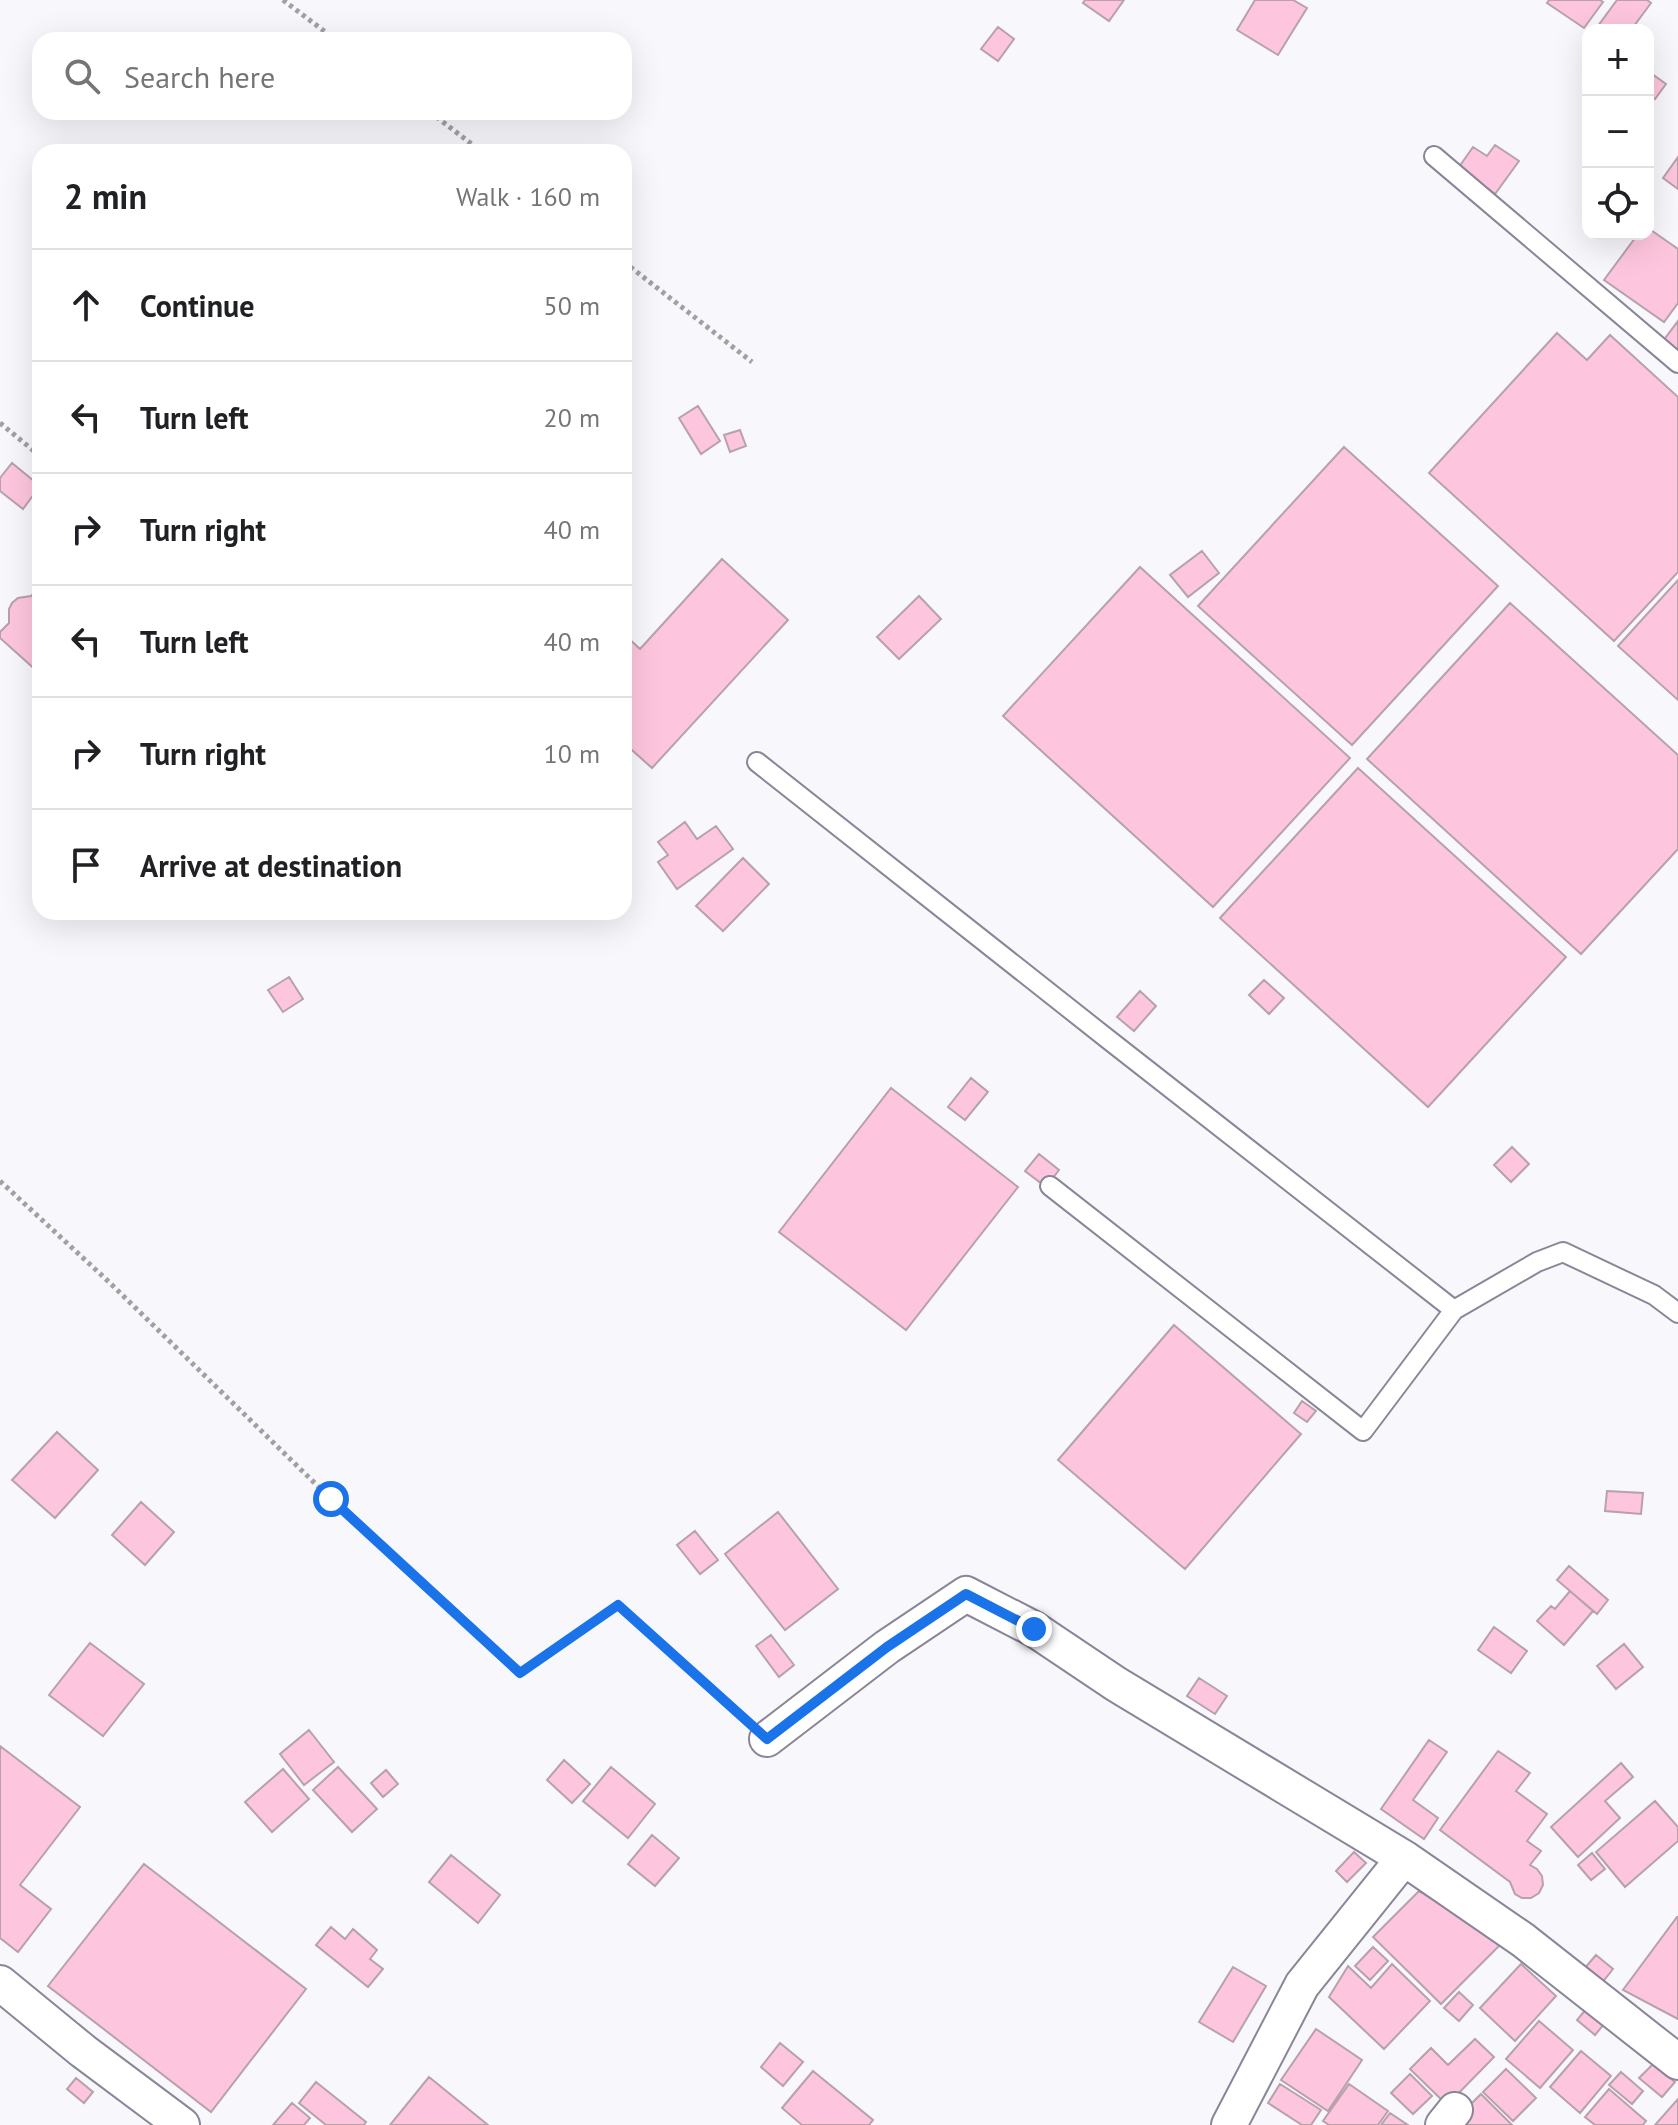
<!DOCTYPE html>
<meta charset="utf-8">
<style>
body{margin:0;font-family:"PT Sans",sans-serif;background:#f6f6f6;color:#202124}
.controls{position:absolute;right:24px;top:24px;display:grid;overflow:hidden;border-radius:16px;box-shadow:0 8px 32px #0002}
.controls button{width:72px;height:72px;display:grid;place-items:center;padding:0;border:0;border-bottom:2px solid #e0e0e0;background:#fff;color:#202124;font:40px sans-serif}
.stop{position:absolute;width:24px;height:24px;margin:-18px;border:6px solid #1a73e8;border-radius:50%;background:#fff}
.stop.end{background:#1a73e8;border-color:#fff;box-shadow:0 2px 8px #0008}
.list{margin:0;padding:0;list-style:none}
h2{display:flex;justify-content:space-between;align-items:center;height:104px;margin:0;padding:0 32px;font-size:34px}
h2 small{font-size:26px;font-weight:400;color:#757577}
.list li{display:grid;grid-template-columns:52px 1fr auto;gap:24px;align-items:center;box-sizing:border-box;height:112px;padding:0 32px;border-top:2px solid #e0e0e0}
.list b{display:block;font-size:30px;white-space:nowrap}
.list em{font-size:26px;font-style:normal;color:#757577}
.icon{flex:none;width:44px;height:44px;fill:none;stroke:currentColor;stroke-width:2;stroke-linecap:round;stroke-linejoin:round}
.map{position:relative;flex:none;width:1678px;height:2125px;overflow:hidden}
.search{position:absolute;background:#fff;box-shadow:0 8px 32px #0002;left:32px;top:32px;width:600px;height:88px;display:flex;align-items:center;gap:20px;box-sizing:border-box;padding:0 28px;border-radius:24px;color:#757577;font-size:30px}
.panel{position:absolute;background:#fff;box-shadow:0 8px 32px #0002;left:32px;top:144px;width:600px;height:776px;border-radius:24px}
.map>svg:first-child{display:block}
.building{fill:#fec6de;stroke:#b7a1aa;stroke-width:2}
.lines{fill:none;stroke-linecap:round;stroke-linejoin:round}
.lane-casing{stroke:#8a8699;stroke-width:22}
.street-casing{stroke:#8a8699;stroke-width:38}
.path{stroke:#a1a1a5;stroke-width:5;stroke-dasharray:4 4;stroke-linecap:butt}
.lane{stroke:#fff;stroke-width:18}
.street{stroke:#fff;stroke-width:34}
.route{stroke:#1a73e8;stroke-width:10}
</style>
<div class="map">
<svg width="1678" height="2125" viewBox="0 0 1678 2125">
<rect width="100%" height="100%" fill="#f8f8fc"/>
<!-- building -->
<path class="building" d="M1085,0H1124L1109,21L1083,3Z
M1255,0H1293L1307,8L1278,55L1237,30Z
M1549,0H1600L1603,2L1584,28L1547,3Z
M1617,0H1647L1651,3L1631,30H1595Z
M998,27L1014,39L998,61L981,49Z
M1648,71L1666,84L1655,99L1648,94Z
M1495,145L1519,161L1495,194L1459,167L1473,147L1487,156Z
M1678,157V189L1663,178Z
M1648,228L1678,249V303L1664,322L1604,280L1638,234H1648Z
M1678,321V358L1660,345Z
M1557,333L1587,360L1610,335L1678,397V572L1614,641L1429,473Z
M698,406L720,441L701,454L679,418Z
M740,430L746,446L730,452L724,435Z
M1344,447L1498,586L1352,745L1198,606Z
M12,463L40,486L23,509L0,491V478Z
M1202,551L1219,573L1188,597L1170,575Z
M722,559L788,620L652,768L624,743V634L640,649Z
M1140,567L1350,758L1213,907L1003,716Z
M40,575V670L38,672L0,638V632L9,623V609L12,603L18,598L31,596L39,588L38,579Z
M1678,580V700L1618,646Z
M919,596L941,619L899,659L877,637Z
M1510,603L1678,755V849L1581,954L1367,759Z
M1358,768L1566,957L1428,1107L1220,918Z
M685,822L697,839L716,826L733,849L677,889L658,862L668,855L658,842Z
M743,858L769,884L723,931L696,906Z
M289,977L303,999L283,1012L268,990Z
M1264,980L1284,998L1269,1014L1249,995Z
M1140,991L1156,1006L1134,1031L1117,1017Z
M971,1078L988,1092L965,1120L948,1107Z
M891,1088L1018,1187L906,1330L779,1232Z
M1512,1147L1529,1164L1511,1182L1494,1165Z
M1039,1154L1059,1170L1046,1187L1025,1171Z
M1174,1325L1301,1434L1185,1569L1058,1460Z
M1302,1401L1316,1411L1307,1422L1294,1413Z
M57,1432L98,1470L55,1518L12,1480Z
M1607,1491L1643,1493L1641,1514L1605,1511Z
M141,1502L174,1532L145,1565L112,1535Z
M778,1512L838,1589L785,1630L725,1554Z
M695,1531L718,1560L700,1574L677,1545Z
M1569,1566L1608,1600L1597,1614L1557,1580Z
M1570,1591L1593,1611L1564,1645L1537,1621L1551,1606L1555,1609Z
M1494,1627L1527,1651L1511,1673L1478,1650Z
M771,1635L794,1665L779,1677L756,1646Z
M90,1643L144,1684L103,1736L49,1695Z
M1624,1644L1643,1667L1616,1689L1597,1666Z
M1199,1678L1227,1696L1215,1714L1187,1696Z
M309,1730L334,1762L304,1785L280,1754Z
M1429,1740L1447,1752L1413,1800L1438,1818L1424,1839L1381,1809Z
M0,1746L80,1807L20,1885L51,1909L18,1952L0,1938Z
M1498,1751L1530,1773L1516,1791L1547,1814L1527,1841L1541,1851L1530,1865L1537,1869L1542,1876L1543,1885L1539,1893L1531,1898H1522L1515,1894L1510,1882L1440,1830Z
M564,1760L590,1784L572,1803L547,1780Z
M1621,1763L1633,1777L1605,1801L1620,1818L1578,1857L1551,1827Z
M338,1767L377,1809L352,1832L313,1790Z
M611,1767L655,1804L628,1838L583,1801Z
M283,1769L309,1799L272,1832L245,1802Z
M386,1770L398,1784L383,1797L371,1783Z
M1655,1801L1678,1827V1841L1625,1887L1596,1852Z
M652,1835L679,1858L655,1886L628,1864Z
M1354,1852L1366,1863L1347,1882L1336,1871Z
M1592,1853L1605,1869L1591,1880L1578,1865Z
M451,1855L500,1895L478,1923L429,1882Z
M144,1864L306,1989L211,2112L48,1986Z
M1419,1891L1503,1942L1441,2004L1373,1937Z
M1677,1917H1678V2019L1623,1990Z
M331,1927L345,1939L353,1929L377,1950L370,1959L383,1969L368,1987L316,1945Z
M1373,1947L1388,1961L1370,1980L1355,1966Z
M1596,1955L1613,1969L1601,1984L1584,1969Z
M1392,1964L1430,2001L1384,2049L1329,1997L1348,1966L1371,1988Z
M1521,1964L1556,1996L1515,2041L1480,2008Z
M1233,1967L1266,1986L1233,2042L1199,2022Z
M1459,1992L1473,2005L1459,2021L1444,2008Z
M1587,2008L1605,2023L1595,2035L1577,2020Z
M1539,2021L1573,2050L1540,2088L1506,2059Z
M1316,2029L1362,2060L1328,2111L1281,2080Z
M1475,2039L1494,2057L1447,2105L1410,2069L1431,2048L1448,2065Z
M780,2043L803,2062L783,2086L761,2067Z
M1581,2051L1611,2076L1580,2113L1550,2087Z
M1653,2064L1675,2082L1662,2097L1639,2078Z
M1506,2069L1536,2098L1513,2121L1483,2092Z
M813,2071L873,2120L869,2125H802L782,2108Z
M1621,2072L1643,2091L1632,2104L1609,2085Z
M1410,2074L1432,2096L1413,2114L1391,2093Z
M429,2077L488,2125H390Z
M76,2078L93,2092L84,2103L67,2089Z
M316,2082L366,2122L364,2125H326L299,2103Z
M1280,2084L1321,2110L1311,2125H1302L1268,2103Z
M1349,2084L1388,2111L1378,2125H1329L1323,2121Z
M1609,2089L1646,2121L1643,2125H1595L1585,2117Z
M1481,2094L1512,2125H1455L1453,2122Z
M1678,2099V2125H1655Z
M292,2103L310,2118L304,2125H273Z
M1390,2113L1408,2125H1381Z"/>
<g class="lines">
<defs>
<path id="lane" d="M1434,156L1678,363
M757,762L1109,1040L1454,1310L1537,1262L1563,1252L1654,1295L1678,1313
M1050,1186L1363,1431L1454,1310"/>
<path id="street" d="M767,1739L887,1647L966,1594L1034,1629L1116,1684L1404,1858L1523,1940L1678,2062
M0,1983L83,2051L182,2125
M1229,2125L1302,1985L1404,1858
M1443,2125L1455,2110"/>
</defs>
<!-- lane casing -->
<use href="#lane" class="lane-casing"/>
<!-- street casing -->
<use href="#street" class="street-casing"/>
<!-- path -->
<path class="path" d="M283,0L336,40
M430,112L482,152
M624,262L752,362
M0,423L40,456
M0,1181L109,1282L331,1499L520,1673L618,1605L743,1717"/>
<!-- lane -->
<use href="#lane" class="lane"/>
<!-- street -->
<use href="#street" class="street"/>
</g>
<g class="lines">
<!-- route -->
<path class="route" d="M331,1499L520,1673L618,1605L767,1739L887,1647L966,1594L1034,1629"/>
</g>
</svg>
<div class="controls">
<button>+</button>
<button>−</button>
<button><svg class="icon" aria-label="locate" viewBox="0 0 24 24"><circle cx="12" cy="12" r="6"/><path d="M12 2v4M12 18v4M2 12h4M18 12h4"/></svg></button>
</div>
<div class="stop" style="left:331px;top:1499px"></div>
<div class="stop end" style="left:1034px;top:1629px"></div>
<div class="search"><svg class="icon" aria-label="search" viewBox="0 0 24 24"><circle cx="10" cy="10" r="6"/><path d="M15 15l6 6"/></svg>Search here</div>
<section class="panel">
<h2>2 min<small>Walk · 160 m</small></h2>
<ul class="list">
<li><svg class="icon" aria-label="ahead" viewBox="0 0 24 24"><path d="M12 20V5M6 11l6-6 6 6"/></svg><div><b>Continue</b></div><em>50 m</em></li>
<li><svg class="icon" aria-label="left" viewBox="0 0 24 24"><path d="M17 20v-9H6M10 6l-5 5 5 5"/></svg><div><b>Turn left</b></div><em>20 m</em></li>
<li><svg class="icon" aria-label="right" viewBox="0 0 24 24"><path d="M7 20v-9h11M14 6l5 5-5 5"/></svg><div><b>Turn right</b></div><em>40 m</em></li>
<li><svg class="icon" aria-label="left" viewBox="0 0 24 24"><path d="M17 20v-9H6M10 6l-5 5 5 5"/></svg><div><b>Turn left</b></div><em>40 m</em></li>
<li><svg class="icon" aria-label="right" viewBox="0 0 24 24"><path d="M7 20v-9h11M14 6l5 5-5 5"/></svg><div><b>Turn right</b></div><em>10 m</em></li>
<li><svg class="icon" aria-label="arrive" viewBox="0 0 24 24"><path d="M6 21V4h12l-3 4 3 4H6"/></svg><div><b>Arrive at destination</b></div></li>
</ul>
</section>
</div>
